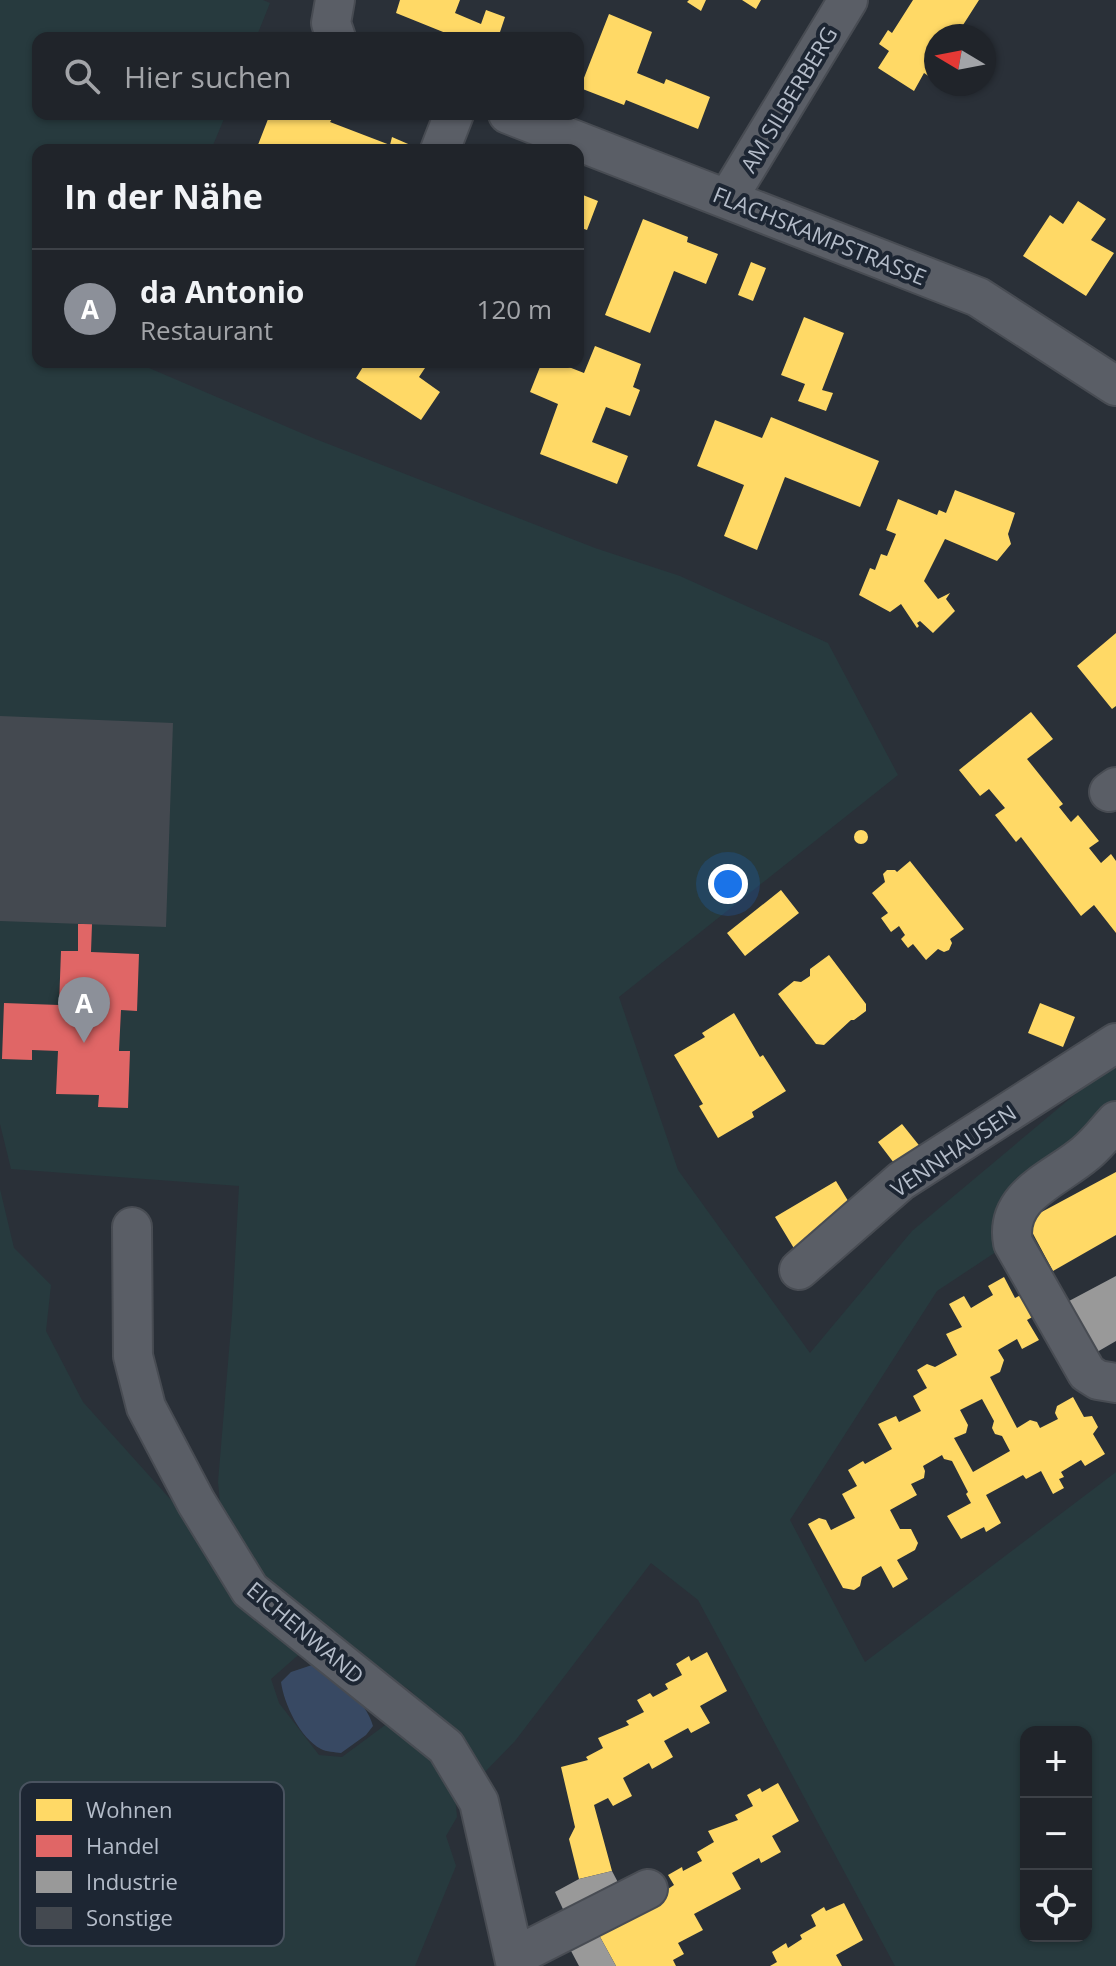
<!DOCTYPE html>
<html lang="de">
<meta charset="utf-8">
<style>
body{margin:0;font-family:"Open Sans",sans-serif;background:#2d3036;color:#f1f3f6}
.controls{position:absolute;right:24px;bottom:24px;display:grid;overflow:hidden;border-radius:16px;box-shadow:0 2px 6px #0004}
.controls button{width:72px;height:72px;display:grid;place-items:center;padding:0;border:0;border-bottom:2px solid #3d4147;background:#20242a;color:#f1f3f6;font:40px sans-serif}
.compass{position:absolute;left:924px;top:24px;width:72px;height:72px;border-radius:50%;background:#20242a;box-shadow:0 2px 6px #0004;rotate:280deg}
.you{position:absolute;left:728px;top:884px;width:28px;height:28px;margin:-20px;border:6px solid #fff;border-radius:50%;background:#1a73e8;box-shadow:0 0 0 12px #1a73e833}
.badge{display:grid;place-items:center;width:52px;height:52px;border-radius:50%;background:#8c9099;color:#fff;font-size:26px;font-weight:700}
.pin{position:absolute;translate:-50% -66px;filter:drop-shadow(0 2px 4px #0008)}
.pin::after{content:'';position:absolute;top:42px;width:28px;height:24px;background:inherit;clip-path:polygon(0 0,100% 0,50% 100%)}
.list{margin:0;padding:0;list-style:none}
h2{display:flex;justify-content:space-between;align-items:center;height:104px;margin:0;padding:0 32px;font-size:34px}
h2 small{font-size:26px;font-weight:400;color:#a2a4a8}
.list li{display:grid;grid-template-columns:52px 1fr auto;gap:24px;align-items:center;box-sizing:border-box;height:120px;padding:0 32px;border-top:2px solid #3d4147}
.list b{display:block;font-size:30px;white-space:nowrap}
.list p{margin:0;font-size:26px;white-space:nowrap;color:#a2a4a8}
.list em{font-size:26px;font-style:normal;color:#a2a4a8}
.icon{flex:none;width:44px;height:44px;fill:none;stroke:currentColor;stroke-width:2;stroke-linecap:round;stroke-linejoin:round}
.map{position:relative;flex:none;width:1116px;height:1966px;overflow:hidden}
.search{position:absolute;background:#20242a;box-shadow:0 2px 6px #0004;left:32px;top:32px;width:552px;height:88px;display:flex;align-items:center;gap:20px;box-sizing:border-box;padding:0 28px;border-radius:16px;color:#a2a4a8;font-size:30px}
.panel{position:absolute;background:#20242a;box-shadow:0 2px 6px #0004;left:32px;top:144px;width:552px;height:224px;border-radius:16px}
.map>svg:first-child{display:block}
.green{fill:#273a3e;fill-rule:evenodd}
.water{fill:#384963}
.homes{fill:#ffd966;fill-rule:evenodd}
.shops{fill:#e06666}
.industry{fill:#999}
.building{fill:#444950}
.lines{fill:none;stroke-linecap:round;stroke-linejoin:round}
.minor-casing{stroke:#484c53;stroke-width:42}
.minor{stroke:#5a5e66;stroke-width:38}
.labels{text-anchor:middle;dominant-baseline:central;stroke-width:8;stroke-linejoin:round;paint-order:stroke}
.street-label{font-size:22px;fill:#b4bcc9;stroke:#1d2633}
.key{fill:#1d2633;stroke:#4a5360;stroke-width:2}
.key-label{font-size:22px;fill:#b4bcc9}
</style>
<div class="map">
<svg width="1116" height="1966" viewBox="0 0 1116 1966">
<rect width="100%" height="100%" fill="#2a3038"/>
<!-- green -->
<path class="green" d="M0,0H263L270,3L256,38H38V114H226L211,150H38V362H135L313,438L595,548L680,576L828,643L898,775L619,997L678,1170L810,1353L912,1231L1116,1060V1116L1005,1246L937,1291L790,1520L865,1662L1116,1472V1966H895L698,1600L651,1563L515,1741L480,1777L444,1729L411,1691L352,1652L251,1567L222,1523L218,1482L232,1315L239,1186L11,1169L0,1124ZM1026,1732H1086V1936H1026Z
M0,1189L14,1248L51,1285L46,1331L83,1402L305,1649L271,1679L279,1703L319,1755L342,1757L396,1717L454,1783L457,1817L446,1836L456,1866L415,1966H0Z"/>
<!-- water -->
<path class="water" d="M312,1665C335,1679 366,1699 373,1726L366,1735L341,1753C335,1752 326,1752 321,1749C300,1738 284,1704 281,1682L291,1672Z"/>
<!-- homes -->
<path class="homes" d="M400,0H460L455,13L481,24L486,10L505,17L498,38H458L396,13Z
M689,0H706L701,11L687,2Z
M742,0H761L756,9Z
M913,0H979L956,36H936V68L930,77L924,73L914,91L878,68L889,51L879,44L888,30L892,33Z
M609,14L652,32L637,73L664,84L666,79L710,97L698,129L626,100L624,105L580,88Z
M270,114H320L332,119L330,122L390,145L392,137L422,150H256Z
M578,193L598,201L587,230L578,227Z
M1078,201L1106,219L1091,240L1114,253L1086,296L1023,256L1050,215L1063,224Z
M643,219L688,237L687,242L718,254L706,284L674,271L650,333L605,315Z
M751,262L766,268L753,301L738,295Z
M804,317L844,333L822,390L833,393L826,411L798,401L805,384L781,375Z
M595,346L641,364L633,387L640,390L630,416L606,407L592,442L628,456L617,484L540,454L558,404L530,392L542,362H556L584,373Z
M366,362H429L419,377L440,392L421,420L356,378Z
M771,417L879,461L860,507L785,477L757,550L724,536L744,485L697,466L715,420L762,438Z
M955,490L1015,513L1008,534L1011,544L997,561L945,539L924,581L938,599L950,593L946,599L955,611L933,633L920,621L917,623L919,626L917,628L901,604L890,612L859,595L870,568L875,570L881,554L887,556L896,534L886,530L898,499L937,515L939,510L946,513Z
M1116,633V706L1112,709L1077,666Z
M1031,712L1053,739L1027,759L1063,804L1059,807L1071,822L1078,815L1099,841L1089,848L1101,863L1111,854L1116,861V933L1094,905L1081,916L1021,837L1016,842L995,815L1005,808L989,789L980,796L959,770Z
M854 837a7 7 0 1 1 14 0a7 7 0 1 1-14 0Z
M910,861L964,929L950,939L952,943L949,950L944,952L938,949L926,960L913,944L908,948L901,939L905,935L899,926L891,932L881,918L888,913L872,893L885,882L883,874L887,870H895L897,872Z
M781,890L799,913L745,956L727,933Z
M829,955L866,1004V1011L854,1020H851L824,1045L816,1044L778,994L794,981L801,982L810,976V969Z
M1040,1003L1075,1017L1063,1047L1028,1033Z
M734,1013L760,1057L763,1055L786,1091L752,1112L754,1117L718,1138L699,1106L703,1104L674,1055L705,1037L702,1033Z
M902,1124L922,1149L897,1167L878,1142Z
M1116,1172V1235L1053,1271L1031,1230L1036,1215Z
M836,1181L853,1209L795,1250L775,1217Z
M1004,1277L1015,1298L1030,1290L1041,1312L1027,1320L1039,1340L1022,1349L1017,1339L998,1350L1004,1360L1000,1372L990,1377L1017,1428L1030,1420L1037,1422L1040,1428L1058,1419L1055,1413L1057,1406L1073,1397L1084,1417L1092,1416L1098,1427L1093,1434L1105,1454L1085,1466L1081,1460L1061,1472L1064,1477L1059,1479L1064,1488L1053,1494L1041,1471L1026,1479L1023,1475L986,1495L1001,1523L986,1532L984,1527L961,1539L947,1516L971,1503L966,1494L968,1492L952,1461L944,1459L942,1455L923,1466L925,1471L924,1478L911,1484L917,1495L890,1510L900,1529H911L918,1543L915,1550L897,1560L908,1579L893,1588L881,1566L862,1577L860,1586L854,1590L843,1588L808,1524L819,1518L826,1520L831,1530L855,1518L842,1494L857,1486L848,1470L863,1461L865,1464L892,1449L878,1424L896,1416L899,1422L921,1411L913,1396L927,1388L917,1370L927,1364L935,1367L957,1355L946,1334L962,1327L949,1304L964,1296L971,1308L993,1295L988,1286ZM982,1399L994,1421L992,1428L995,1434L1002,1436L1010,1451L973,1472L954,1438L966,1433L968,1425L960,1410Z
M707,1652L727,1691L700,1706L710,1723L691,1733L688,1728L664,1741L673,1757L652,1769L649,1763L623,1778L632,1796L613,1806L608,1798L594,1805L612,1871L579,1879L569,1839L575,1827L561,1767L588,1760L586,1757L603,1748L598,1738L629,1725L626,1721L644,1712L637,1700L650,1693L653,1697L668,1689L665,1684L682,1675L676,1664L689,1656L691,1661Z
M778,1783L799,1821L772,1836L781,1852L761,1863L759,1858L732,1873L741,1889L694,1914L703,1930L678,1943L684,1954L673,1960L676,1966H616L599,1935L674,1885L668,1875L682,1867L683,1871L702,1861L697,1852L714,1842L708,1831L738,1820L735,1815L753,1806L747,1795L760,1788L762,1792Z
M844,1903L863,1940L836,1955L842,1966H770L777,1962L772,1952L786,1943L788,1948L802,1939L800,1935L816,1926L811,1915L824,1907L826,1911Z"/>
<!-- shops -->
<path class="shops" d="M78,924H92L91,952L139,954L137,1011L121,1010L119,1051H130L128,1108L98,1107L99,1095L56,1094L58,1051L32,1050V1060L2,1059L4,1003L59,1005L61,951H78Z"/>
<!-- industry -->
<path class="industry" d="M1116,1276V1341L1097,1352L1069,1301Z
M612,1871L623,1892L569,1922L555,1892L579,1879Z
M599,1935L616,1966H579L570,1949Z"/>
<!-- building -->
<path class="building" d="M0,716L173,723L166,927L0,921Z"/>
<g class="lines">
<defs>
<path id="minor" d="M335,0L331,23L336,38
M508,114L978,297L1116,386
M440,150L454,114
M728,198L848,0
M1109,792L1116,787
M1116,1121C1106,1132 1097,1144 1086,1153C1056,1179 1004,1195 1013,1243L1087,1373L1098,1380L1116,1383
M132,1227L133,1356L146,1407L196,1502L250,1590L446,1747L479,1802L516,1966
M799,1270L901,1181L1116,1043
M514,1957L648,1889"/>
</defs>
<!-- minor casing -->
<use href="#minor" class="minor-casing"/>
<!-- minor -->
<use href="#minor" class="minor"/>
</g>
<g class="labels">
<!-- street labels -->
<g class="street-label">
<text transform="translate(788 99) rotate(-59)">AM SILBERBERG</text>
<text transform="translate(820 235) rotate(22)">FLACHSKAMPSTRASSE</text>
<text transform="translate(953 1150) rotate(-34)">VENNHAUSEN</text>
<text transform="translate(306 1632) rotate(40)">EICHENWAND</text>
</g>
</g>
<!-- legend -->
<rect x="20" y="1782" width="264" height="164" rx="12" class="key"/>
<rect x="36" y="1799" width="36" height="22" fill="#ffd966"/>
<rect x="36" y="1835" width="36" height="22" fill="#e06666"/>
<rect x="36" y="1871" width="36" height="22" fill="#999"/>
<rect x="36" y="1907" width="36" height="22" fill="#444950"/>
<g class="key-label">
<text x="86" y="1818">Wohnen</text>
<text x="86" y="1854">Handel</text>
<text x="86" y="1890">Industrie</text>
<text x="86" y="1926">Sonstige</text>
</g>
</svg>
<div class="controls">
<button>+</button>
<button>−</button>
<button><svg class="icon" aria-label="locate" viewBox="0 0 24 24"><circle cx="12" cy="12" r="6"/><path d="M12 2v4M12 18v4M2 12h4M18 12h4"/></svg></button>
</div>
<svg class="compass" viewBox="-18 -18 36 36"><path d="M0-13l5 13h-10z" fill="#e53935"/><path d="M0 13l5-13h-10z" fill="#a2a4a8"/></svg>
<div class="you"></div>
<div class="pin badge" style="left:84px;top:1043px">A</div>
<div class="search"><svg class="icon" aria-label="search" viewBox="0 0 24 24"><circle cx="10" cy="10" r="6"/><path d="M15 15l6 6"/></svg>Hier suchen</div>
<section class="panel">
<h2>In der Nähe<small></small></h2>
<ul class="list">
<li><span class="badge">A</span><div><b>da Antonio</b><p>Restaurant</p></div><em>120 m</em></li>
</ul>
</section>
</div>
